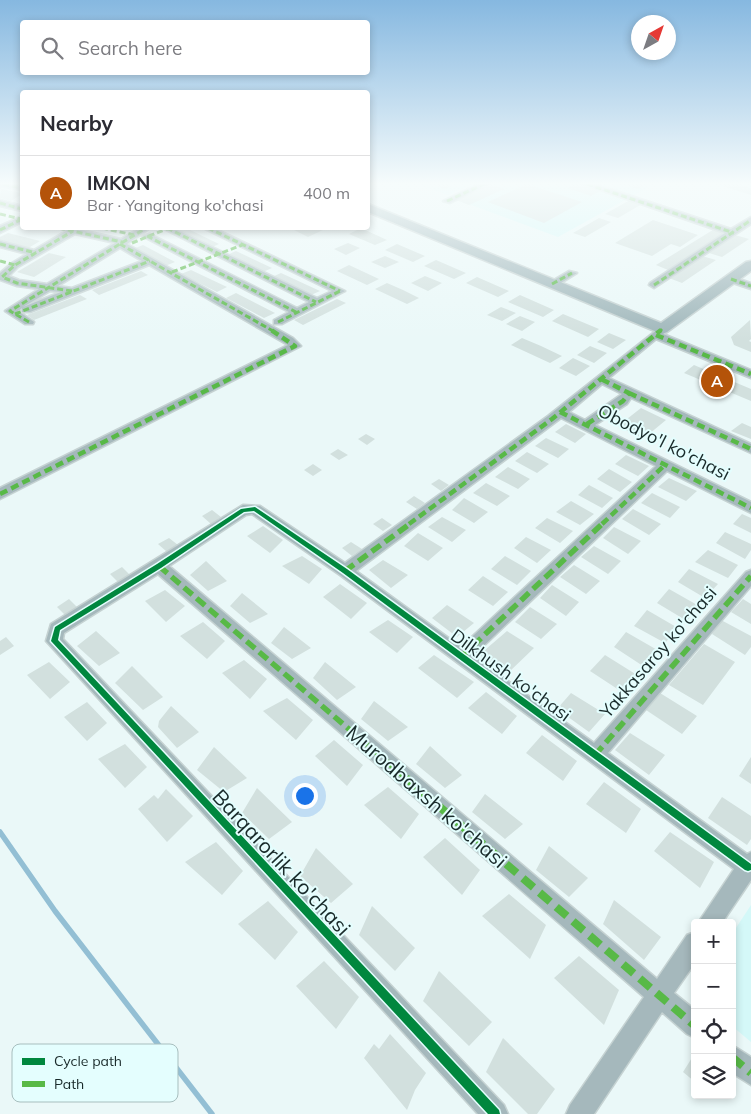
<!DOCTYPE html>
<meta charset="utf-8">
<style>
body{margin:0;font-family:Mulish,sans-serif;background:#f2f2f3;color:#2b2b33}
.controls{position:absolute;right:15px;bottom:15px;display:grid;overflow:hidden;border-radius:5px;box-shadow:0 2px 8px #0003}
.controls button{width:45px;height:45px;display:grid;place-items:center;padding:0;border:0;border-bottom:1px solid #e1e1e2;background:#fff;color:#2b2b33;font:25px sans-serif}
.compass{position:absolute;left:631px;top:15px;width:45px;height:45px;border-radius:50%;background:#fff;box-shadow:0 2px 8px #0003;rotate:40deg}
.you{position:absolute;left:304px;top:795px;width:18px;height:18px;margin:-12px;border:4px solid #fff;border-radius:50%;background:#1a73e8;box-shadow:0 0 0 8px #1a73e833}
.badge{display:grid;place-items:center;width:32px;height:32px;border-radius:50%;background:#b45309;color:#fff;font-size:16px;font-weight:700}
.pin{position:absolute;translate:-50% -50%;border:2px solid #fff;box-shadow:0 1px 5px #0006}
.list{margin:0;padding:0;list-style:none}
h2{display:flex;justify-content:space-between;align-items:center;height:65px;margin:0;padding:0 20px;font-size:21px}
h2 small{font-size:16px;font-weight:400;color:#7c7c81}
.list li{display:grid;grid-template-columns:32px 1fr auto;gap:15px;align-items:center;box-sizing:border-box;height:75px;padding:0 20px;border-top:1px solid #e1e1e2}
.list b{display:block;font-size:19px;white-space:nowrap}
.list p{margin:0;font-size:16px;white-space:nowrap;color:#7c7c81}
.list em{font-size:16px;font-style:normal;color:#7c7c81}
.icon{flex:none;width:28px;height:28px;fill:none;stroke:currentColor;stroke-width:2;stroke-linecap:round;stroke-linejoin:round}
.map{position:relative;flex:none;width:751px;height:1114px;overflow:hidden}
.search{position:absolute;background:#fff;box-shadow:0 2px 8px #0003;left:20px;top:20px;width:350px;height:55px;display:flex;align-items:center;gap:12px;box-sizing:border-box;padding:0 18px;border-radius:5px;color:#7c7c81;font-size:19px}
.panel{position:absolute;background:#fff;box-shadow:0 2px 8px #0003;left:20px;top:90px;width:350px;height:140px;border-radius:5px}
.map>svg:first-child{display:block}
.built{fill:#d4f8f8}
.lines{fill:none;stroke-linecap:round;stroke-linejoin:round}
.stream{stroke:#93bfd4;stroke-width:5.5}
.building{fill:#d2e0de}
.street-casing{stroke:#c5d2d2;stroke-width:3}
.secondary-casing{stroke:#c5d2d2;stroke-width:3}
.street{fill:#a5b8bc;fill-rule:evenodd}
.secondary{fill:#9fb6ba;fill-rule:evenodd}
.quiet-far3{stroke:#58b947;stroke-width:3;stroke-dasharray:6 3;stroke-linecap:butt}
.quiet-far2{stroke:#58b947;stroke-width:4.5;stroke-dasharray:8 4.5;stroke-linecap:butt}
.quiet-far1{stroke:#58b947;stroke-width:5.5;stroke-dasharray:11 5.5;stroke-linecap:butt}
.quiet{stroke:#58b947;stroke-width:8;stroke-dasharray:14 8;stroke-linecap:butt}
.cycleway-casing{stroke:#e4fefe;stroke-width:3}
.cycleway{fill:#00873e;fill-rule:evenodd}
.labels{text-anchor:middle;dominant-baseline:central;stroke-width:4;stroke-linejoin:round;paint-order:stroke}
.street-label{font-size:18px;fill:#192a2a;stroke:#e4fefe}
.near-street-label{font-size:21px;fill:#192a2a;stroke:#e4fefe}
.key{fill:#e4fefe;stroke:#a7bebe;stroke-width:1}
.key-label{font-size:14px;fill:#192a2a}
</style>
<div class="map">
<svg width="751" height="1114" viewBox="0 0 751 1114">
<rect width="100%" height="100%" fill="#eaf8f8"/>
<!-- built -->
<path class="built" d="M417,184H473L448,195Z
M488,184H654L558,237L455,199Z
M751,905V1042L732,1026V934Z"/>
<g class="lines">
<!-- stream -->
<path class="stream" d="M0,832L55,911L212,1114"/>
</g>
<!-- building -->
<path class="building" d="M431,184H447L452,186L445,189Z
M491,184L504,189L469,205L456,200Z
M527,184L582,202L544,223L488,202Z
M574,184H579L600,191L591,196L567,188Z
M622,184H648L638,189Z
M716,184H737L751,188V195Z
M1,189L22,193V194L11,201L0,198Z
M630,200L642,204L618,218L605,214Z
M599,218L611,222L585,237L573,233Z
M653,220L698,235L680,247L671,244L652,256L615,243Z
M186,228L219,244L210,248L177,232Z
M301,228H317L323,230L308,237L294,230Z
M361,228L387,240L375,245L349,234Z
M716,228L728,232L668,270L656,265Z
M8,233L40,241L25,250L0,243V237Z
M735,235L749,239L722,257L709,253Z
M348,243L360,248L346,255L334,249Z
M397,244L425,256L413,262L385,250Z
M143,245L175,262L165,266L133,249Z
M236,251L272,268L263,272L227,255Z
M49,253L66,257L34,277L17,272Z
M385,256L399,262L385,268L371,262Z
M702,256L716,260L682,283L669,278Z
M436,260L466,273L454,279L424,266Z
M349,265L379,279L367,285L337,271Z
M191,270L227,287L217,292L181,274Z
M141,271L148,275L99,295L92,290Z
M281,273L320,291L311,295L272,277Z
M425,276L442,283L428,291L411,283Z
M477,277L509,291L498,297L466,283Z
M387,283L403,290L419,298L407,304L375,289Z
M236,293L275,313L264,318L226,298Z
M80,295L87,299L34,320L27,315Z
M520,295L554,310L543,317L508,302Z
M337,299L346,303L303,325L294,320Z
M501,307L516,313L502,321L487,315Z
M563,314L599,329L588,337L552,321Z
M520,316L535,322L522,331L506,324Z
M750,320L751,339L749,341L751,342V352L734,345L731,337Z
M609,333L626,340L613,349L597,342Z
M522,338L541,346L562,356L550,363L511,345Z
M590,346L607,353L594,363L577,355Z
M573,358L590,366L576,376L559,368Z
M694,365L751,389V401L684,373Z
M641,408L666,420L643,439L618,426Z
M742,423L751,427V439L731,431Z
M566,424L586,434L575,443L555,432Z
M366,434L375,439L367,445L358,439Z
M546,438L569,449L558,458L535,446Z
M338,449L348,455L339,460L330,454Z
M527,452L549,464L537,473L515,461Z
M626,455L649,466L638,476L615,464Z
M313,464L322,470L313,476L304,470Z
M508,467L530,479L518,489L495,477Z
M609,469L632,482L620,492L597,479Z
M669,478L697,491L686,501L658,487Z
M439,479L449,485L441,491L431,484Z
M486,483L510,496L497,506L473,493Z
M589,485L613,498L602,508L578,495Z
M652,493L680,507L670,518L641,503Z
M414,496L425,503L417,509L406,502Z
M464,498L488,512L474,523L452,510Z
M571,501L594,514L580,525L556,512Z
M633,509L661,524L649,535L622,519Z
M212,510L221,517L211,524L202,516Z
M742,514L751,518V533L733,524Z
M442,517L466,530L452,542L428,527Z
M382,518L392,525L383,531L373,524Z
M547,518L573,531L560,543L535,528Z
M263,526L283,540L270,553L247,536Z
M614,527L641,541L628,554L603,538Z
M725,532L751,544V550L745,559L716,543Z
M418,533L443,548L428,561L404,546Z
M526,537L551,550L537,563L514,548Z
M169,538L178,545L167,552L158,544Z
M351,542L362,549L352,556L342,548Z
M594,546L621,561L608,574L581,557Z
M708,550L738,565L728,578L695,562Z
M302,556L322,569L309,584L282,566Z
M505,556L531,571L517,585L491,569Z
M383,560L408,575L391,588L369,570Z
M206,561L227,581L208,591L190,575Z
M574,565L600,581L586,594L560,577Z
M122,567L130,575L119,583L110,574Z
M689,569L718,584L705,598L678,582Z
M483,576L508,592L493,606L468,590Z
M340,584L367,603L351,619L323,597Z
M552,585L579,602L566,616L540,598Z
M669,589L699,606L687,621L657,603Z
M165,590L185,606L166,622L145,601Z
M242,593L268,614L250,623L230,606Z
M69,599L78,608L65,615L57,607Z
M743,599L751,604V624L731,612Z
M447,605L474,623L457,637L432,618Z
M530,607L557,624L541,639L515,622Z
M647,610L678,628L665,643L634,626Z
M388,620L413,637L397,653L369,632Z
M721,620L751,636V647L745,655L712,634Z
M203,622L225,641L207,659L180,636Z
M284,627L311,648L292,659L271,643Z
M96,631L120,653L99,666L77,646Z
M507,631L534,648L507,674L479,655Z
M626,632L659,651L643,666L614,647Z
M6,637L14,646L0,655V641Z
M704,644L735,662L703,705L669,685Z
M434,655L474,682L457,698L418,668Z
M605,655L637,675L622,692L590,671Z
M244,660L267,679L250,699L222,673Z
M49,662L70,682L50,699L27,675Z
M325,662L356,687L337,700L313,678Z
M132,666L163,697L143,710L115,683Z
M486,692L517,716L502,734L468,708Z
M571,693L605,714L589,732L557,709Z
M660,693L697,716L682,734L646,710Z
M287,698L313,720L296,740L263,711Z
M374,701L408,727L388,741L361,719Z
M87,702L107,723L87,741L64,717Z
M171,706L199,732L177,748L158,727L159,721Z
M630,733L665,755L649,775L615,750Z
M542,735L577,761L563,781L526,753Z
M334,740L363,765L347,786L315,756Z
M125,744L147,767L125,788L98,759Z
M430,746L462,775L445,788L416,764Z
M214,747L247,778L224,792L197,770Z
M751,757V784L739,776Z
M604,782L641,809L626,833L586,804Z
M388,787L419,814L401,839L364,805Z
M257,788L292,822L269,839L242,813Z
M166,789L193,816L167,842L138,809L154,795L158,799Z
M485,794L523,824L505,839L472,812Z
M722,797L751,816V839L747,845L708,818Z
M670,832L714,862L700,888L654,851Z
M445,838L480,870L462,895L423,857Z
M216,842L243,871L222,895L185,862Z
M549,846L588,878L569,897L536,870Z
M316,848L353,884L331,903L300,876Z
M509,894L546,925L530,959L482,916Z
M614,900L661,937L644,960L603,924Z
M268,901L298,932L275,960L238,924Z
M372,906L415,948L395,971L359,935Z
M579,956L619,990L604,1025L554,978Z
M324,961L359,997L336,1029L296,986Z
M439,971L492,1022L469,1046L423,1001Z
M390,1034L426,1073L415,1090L407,1110L364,1058L374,1044L379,1049Z
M503,1038L555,1089L537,1114H528L486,1072Z
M695,1053V1082L683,1072Z"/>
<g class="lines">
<defs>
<path id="street" d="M0,184L22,186V190L0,186Z
M478,184H488L450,203L443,201Z
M583,184H595L731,229L751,217V224L654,288L649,285L650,283L725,233Z
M0,200L22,206V211L0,206Z
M22,216V222L0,233V226Z
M59,228H72L121,239L140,228H150L127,244L293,338L301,346L0,499V488L288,345L149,265L30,312H22V308L18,311L34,322L33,324H25L5,311L39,289L17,286L0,280V273L12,263L27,254L0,247V241L34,250L66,231ZM75,234L115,243L47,284L19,280L9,276L18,267ZM120,248L142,261L72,288L58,286ZM50,291L61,292L23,307Z
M162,228H173L317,298L332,291L203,228H214L345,291L282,324H274V320L289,312L142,236L150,234L297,308L309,302Z
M569,271L577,273L556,286L547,284Z
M731,276L751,283V289L727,281V277Z
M662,326L667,329L663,334L751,370V378L656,339L609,378L751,444V453L631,398L627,404L595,425L751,502V513L667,471L473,656L594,743L746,572L751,570V586L608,753L747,854L751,852V880L722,923H698L734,869L340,575L252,514L246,515L169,566L657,979L687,935L695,932V963L674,993L695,1010V1038L687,1034L662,1012L594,1114H566L570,1105L644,997L158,574L64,633L63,639L504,1105L508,1114H478L46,641L51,624L243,505L260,506L345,563L548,416ZM602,384L622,394L585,420L569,412ZM561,418L656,466L461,647L356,571Z
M732,1045L751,1057V1085L732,1073Z"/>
<path id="secondary" d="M368,204L661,323L746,262L751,261V271L667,332L662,334L368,212Z"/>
</defs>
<!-- street casing -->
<use href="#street" class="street-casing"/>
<!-- secondary casing -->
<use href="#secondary" class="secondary-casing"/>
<!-- street -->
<use href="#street" class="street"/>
<!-- secondary -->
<use href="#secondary" class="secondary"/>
<!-- quiet-far3 -->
<path class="quiet-far3" d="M3,184L22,188
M587,184L734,233
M447,201L484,184
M0,203L22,209
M0,214L21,219
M59,228L122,242
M102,228L134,235
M167,228L316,302
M208,228L340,291
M0,230L22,219
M147,236L296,312
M132,243L169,228
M0,244L36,253
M120,244L273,331
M0,261L15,265
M172,272L242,245
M731,279L751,286
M552,284L572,273
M654,285L751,220
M72,291L17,283L2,277L15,265L73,231
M15,314L150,261
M29,322L10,311L146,228
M278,322L340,291
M660,331L662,329"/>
<!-- quiet-far2 -->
<path class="quiet-far2" d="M656,335L751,374
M629,393L751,449
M560,412L751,508
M587,424L623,401L629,393L601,379
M0,494L295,346L271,330
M409,524L552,419L661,330
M602,524L666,464"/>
<!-- quiet-far1 -->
<path class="quiet-far1" d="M159,566L407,779
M345,571L411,523
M461,657L603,523
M595,755L751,576"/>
<!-- quiet -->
<path class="quiet" d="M406,778L695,1026
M732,1057L751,1073"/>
<defs>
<path id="cycleway" d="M255,507L347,569L751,864V870L748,871L745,870L343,573L254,511L244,512L161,568L60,630L58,640L499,1110L500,1114H488L51,641L55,627L157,564L241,509Z"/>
</defs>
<!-- cycleway casing -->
<use href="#cycleway" class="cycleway-casing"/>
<!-- cycleway -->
<use href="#cycleway" class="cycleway"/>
</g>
<!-- sky -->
<linearGradient id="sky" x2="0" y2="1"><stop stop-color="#86b8e0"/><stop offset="0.54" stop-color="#f6fcfc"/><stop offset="1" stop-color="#f6fcfc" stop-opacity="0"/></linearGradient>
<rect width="751" height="340" fill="url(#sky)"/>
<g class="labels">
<!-- street labels -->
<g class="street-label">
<text transform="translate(664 442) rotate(27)">Obodyo'l ko'chasi</text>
<text transform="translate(658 652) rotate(-49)">Yakkasaroy ko'chasi</text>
<text transform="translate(511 675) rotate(36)">Dilkhush ko'chasi</text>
</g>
<!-- near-street labels -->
<g class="near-street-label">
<text transform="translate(427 796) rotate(41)">Murodbaxsh ko'chasi</text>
<text transform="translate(282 862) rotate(47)">Barqarorlik ko'chasi</text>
</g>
</g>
<!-- legend -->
<rect x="12" y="1044" width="166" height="58" rx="8" class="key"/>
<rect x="22" y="1058" width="23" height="7" fill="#00873e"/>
<rect x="22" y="1081" width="23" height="6" fill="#58b947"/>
<g class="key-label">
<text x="54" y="1066">Cycle path</text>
<text x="54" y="1089">Path</text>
</g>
</svg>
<div class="controls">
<button>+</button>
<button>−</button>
<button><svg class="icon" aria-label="locate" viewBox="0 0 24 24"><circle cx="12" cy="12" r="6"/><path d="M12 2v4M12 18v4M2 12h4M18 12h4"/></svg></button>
<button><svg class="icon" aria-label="layers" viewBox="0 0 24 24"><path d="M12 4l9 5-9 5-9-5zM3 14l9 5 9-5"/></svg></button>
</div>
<svg class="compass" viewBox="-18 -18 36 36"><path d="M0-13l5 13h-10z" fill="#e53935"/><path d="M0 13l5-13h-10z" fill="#7c7c81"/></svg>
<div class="you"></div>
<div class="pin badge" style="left:717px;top:381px">A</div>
<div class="search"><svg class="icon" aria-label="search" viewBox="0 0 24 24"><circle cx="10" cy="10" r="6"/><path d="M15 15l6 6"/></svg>Search here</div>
<section class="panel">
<h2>Nearby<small></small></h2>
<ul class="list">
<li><span class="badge">A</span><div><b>IMKON</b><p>Bar · Yangitong ko'chasi</p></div><em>400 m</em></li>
</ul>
</section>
</div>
